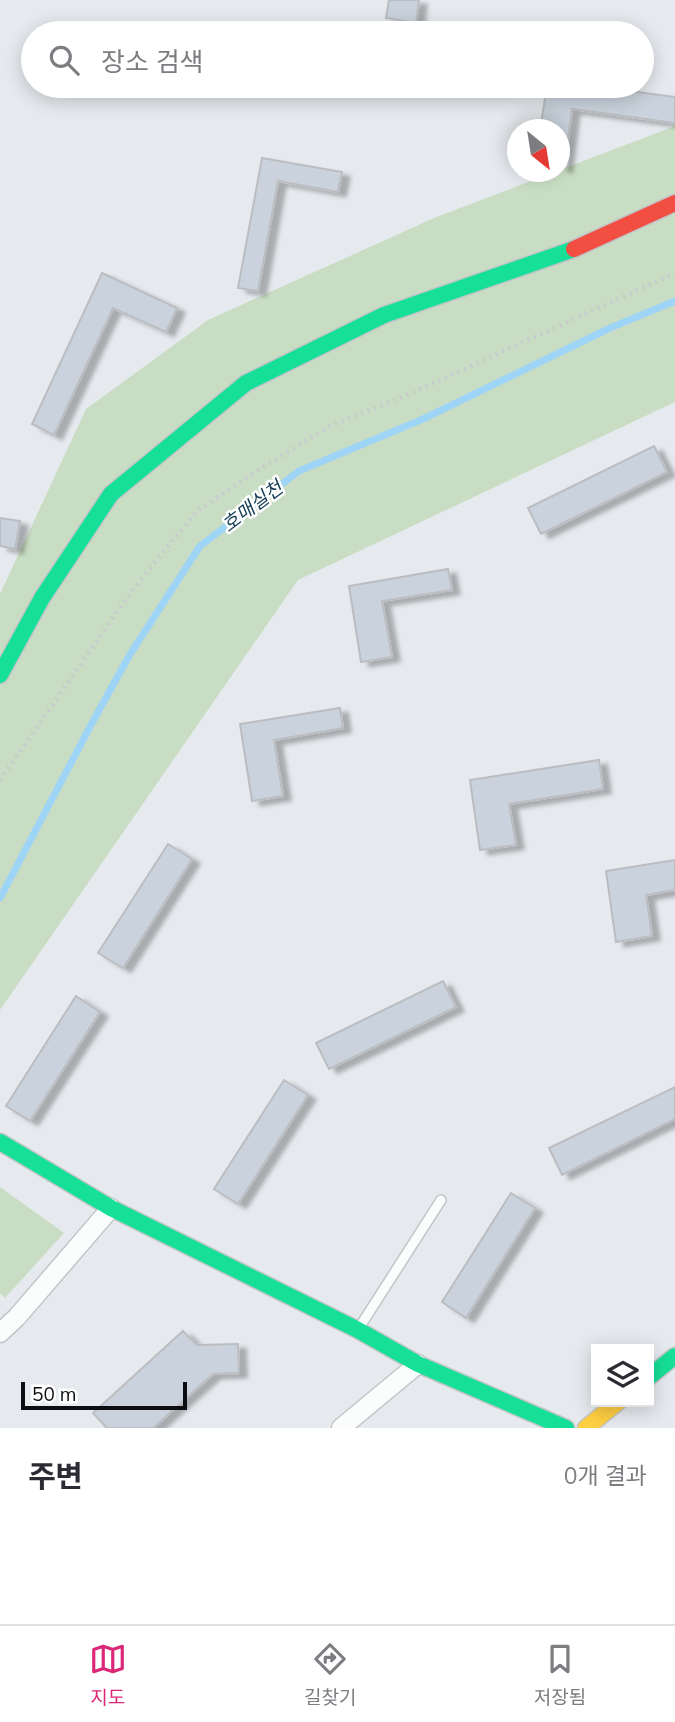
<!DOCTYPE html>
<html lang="ko">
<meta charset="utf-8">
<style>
body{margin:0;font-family:Mulish,"Noto Sans KR",sans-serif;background:#f2f2f3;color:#2b2b33}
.controls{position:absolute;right:21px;bottom:21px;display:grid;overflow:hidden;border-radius:0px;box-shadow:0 4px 18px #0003}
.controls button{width:63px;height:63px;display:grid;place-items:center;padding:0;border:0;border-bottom:2px solid #e1e1e2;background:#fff;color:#2b2b33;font:35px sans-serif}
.compass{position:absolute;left:507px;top:119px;width:63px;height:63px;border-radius:50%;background:#fff;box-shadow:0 4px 18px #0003;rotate:150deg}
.scale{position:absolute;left:21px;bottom:18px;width:166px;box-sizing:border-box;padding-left:7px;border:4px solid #0b0d10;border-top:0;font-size:19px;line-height:24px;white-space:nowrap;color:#0b0d10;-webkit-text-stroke:5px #fff;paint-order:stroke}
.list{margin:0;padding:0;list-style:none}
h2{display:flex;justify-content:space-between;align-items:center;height:91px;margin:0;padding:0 28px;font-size:30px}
h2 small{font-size:23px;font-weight:400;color:#7c7c81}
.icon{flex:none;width:38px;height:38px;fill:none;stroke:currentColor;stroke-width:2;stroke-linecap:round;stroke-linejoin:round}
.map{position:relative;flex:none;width:675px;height:1428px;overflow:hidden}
.search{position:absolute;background:#fff;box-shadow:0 4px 18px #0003;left:21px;right:21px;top:21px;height:77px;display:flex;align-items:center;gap:18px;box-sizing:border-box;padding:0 24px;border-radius:38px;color:#7c7c81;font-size:26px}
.sheet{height:196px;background:#fff}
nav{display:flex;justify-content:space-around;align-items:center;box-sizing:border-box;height:98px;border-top:2px solid #e1e1e2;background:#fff;font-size:19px;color:#7c7c81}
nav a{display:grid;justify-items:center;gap:4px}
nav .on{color:#db2777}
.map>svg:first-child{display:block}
.green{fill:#c9ddc4}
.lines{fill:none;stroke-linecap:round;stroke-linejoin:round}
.stream{stroke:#9ed4f6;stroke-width:7}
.building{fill:#cad3dd;stroke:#bbbdc1;stroke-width:2;filter:url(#shadow)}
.lane-casing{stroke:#c2c5c8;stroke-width:12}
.street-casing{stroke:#c2c5c8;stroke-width:21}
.fast-casing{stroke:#c2c5c8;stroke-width:19}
.slow-casing{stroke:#c2c5c8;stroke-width:19}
.jam-casing{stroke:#c2c5c8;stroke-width:19}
.path{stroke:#c8cacb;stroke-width:4.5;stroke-dasharray:2 5;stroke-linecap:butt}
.lane{stroke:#fbfcfc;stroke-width:9}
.street{stroke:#fbfcfc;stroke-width:18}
.fast{stroke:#16e098;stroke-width:16}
.slow{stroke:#ffcf43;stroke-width:16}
.jam{stroke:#f24e42;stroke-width:16}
.labels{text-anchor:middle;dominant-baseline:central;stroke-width:5;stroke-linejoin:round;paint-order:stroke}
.water-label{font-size:19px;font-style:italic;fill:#133d55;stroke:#fff}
</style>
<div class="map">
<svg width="675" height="1428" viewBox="0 0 675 1428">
<defs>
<filter id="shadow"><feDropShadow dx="8" dy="4.5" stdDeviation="2" flood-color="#0004"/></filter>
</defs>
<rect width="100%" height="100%" fill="#e6eaee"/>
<!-- green -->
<path class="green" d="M675,126V402L298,580L0,1010V594L86,409L208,320L434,218Z
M0,1187L64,1233L5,1298L0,1293Z"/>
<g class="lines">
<!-- stream -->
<path class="stream" d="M0,898L92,723L129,656L200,546L299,471L423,419L610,328L675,301"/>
</g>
<!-- building -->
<path class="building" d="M389,0H419L416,23L386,18Z
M547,86H591L675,97V123L572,109L564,168L560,167V130H540Z
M262,158L342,172L338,192L278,181L258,291L238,288Z
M102,273L177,308L166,332L113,308L54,435L32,424Z
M654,446L667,472L541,534L528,508Z
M0,518L20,521L15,549L0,546Z
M448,569L452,590L382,601L392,657L361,662L349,586Z
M340,708L343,728L274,740L283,796L252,801L240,724Z
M599,760L603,789L509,804L516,845L480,850L470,780Z
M168,844L192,859L123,968L98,953Z
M675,860V890L646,895L652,936L616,942L606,871Z
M443,981L456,1007L329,1069L316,1043Z
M76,996L100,1012L30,1121L6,1106Z
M284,1080L308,1095L238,1204L214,1189Z
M675,1087V1119L562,1175L549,1148Z
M511,1193L535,1208L466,1318L442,1302Z
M183,1331L197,1345L238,1344L239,1373L213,1374L153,1428H107L93,1413Z"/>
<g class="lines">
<defs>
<path id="lane" d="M359,1328L441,1200"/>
<path id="street" d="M0,1333L17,1317L111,1208
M341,1428L418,1364"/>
<path id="fast" d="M0,675L42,598L111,494L246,383L384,315L574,249
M0,1142L111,1208L358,1330L418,1364L566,1428
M649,1377L675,1356"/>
<path id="slow" d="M586,1428L618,1402"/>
<path id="jam" d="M574,249L675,203"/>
</defs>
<!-- lane casing -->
<use href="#lane" class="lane-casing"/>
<!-- street casing -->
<use href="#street" class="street-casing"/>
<!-- fast casing -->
<use href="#fast" class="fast-casing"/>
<!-- slow casing -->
<use href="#slow" class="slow-casing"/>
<!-- jam casing -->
<use href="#jam" class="jam-casing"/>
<!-- path -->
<path class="path" d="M0,780L134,588L197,511L260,469L330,426L407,395L675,273"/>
<!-- lane -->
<use href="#lane" class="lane"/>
<!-- street -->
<use href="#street" class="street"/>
<!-- fast -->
<use href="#fast" class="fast"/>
<!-- slow -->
<use href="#slow" class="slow"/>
<!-- jam -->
<use href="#jam" class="jam"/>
</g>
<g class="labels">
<!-- water labels -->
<g class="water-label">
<text transform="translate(252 506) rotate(-37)">호매실천</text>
</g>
</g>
</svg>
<div class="controls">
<button><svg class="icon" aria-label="layers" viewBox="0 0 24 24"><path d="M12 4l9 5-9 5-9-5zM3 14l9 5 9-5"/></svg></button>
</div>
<svg class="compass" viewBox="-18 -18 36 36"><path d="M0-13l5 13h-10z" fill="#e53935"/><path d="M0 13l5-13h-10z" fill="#7c7c81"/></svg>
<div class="scale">50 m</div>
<div class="search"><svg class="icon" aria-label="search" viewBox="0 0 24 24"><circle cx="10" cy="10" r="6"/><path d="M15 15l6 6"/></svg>장소 검색</div>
</div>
<section class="sheet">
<h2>주변<small>0개 결과</small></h2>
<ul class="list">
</ul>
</section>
<nav>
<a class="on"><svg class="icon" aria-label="map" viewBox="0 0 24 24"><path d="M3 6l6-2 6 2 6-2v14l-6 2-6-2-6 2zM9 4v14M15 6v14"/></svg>지도</a>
<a><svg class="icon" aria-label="directions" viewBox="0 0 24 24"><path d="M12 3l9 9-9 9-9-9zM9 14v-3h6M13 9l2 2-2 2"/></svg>길찾기</a>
<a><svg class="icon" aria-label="saved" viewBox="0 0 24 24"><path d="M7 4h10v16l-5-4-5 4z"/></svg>저장됨</a>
</nav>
